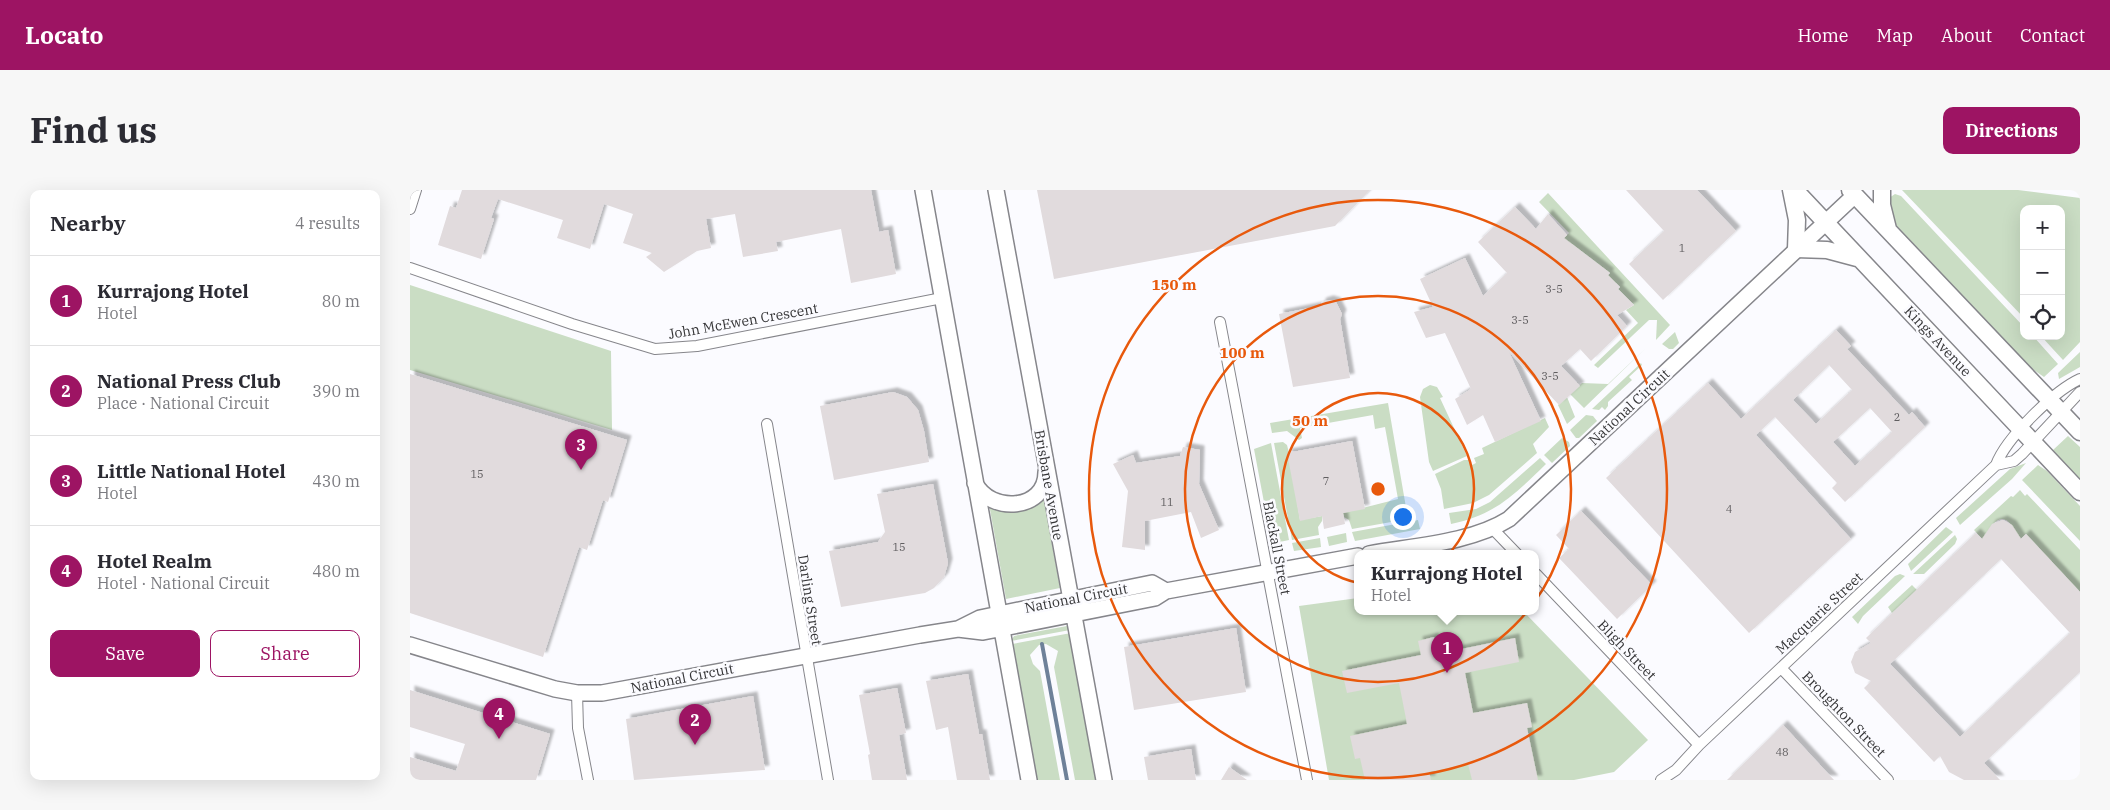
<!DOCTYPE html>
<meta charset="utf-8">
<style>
body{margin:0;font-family:"IBM Plex Serif",serif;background:#f7f7f7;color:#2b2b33}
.controls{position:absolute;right:15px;top:15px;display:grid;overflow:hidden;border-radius:10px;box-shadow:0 5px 20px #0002}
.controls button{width:45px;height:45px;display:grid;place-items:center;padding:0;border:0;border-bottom:1px solid #e1e1e2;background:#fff;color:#2b2b33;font:25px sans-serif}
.you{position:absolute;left:992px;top:326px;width:18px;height:18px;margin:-12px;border:4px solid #fff;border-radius:50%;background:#1a73e8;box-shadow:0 0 0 8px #1a73e833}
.badge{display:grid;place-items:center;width:32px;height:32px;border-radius:50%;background:#9d1463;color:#fff;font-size:16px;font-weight:700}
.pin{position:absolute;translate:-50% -41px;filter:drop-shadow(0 1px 2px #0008)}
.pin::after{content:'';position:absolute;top:26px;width:18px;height:15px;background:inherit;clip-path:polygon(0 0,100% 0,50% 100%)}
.popup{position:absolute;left:944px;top:360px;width:185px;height:65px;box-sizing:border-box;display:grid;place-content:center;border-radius:10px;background:#fff;filter:drop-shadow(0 1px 4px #0005);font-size:16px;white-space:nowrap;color:#7c7c81}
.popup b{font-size:19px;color:#2b2b33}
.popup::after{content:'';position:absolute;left:50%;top:100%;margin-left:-10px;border:10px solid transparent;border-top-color:#fff}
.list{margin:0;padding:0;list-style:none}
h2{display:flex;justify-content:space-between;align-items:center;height:65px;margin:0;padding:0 20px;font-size:21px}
h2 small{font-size:16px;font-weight:400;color:#7c7c81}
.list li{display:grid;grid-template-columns:32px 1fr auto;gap:15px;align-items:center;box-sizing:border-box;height:90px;padding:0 20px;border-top:1px solid #e1e1e2}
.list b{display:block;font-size:19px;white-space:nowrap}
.list p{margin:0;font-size:16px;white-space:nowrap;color:#7c7c81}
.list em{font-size:16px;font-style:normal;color:#7c7c81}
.actions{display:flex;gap:10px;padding:15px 20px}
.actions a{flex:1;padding:11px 0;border:1px solid #9d1463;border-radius:10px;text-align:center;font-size:18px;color:#9d1463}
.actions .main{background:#9d1463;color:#fff}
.icon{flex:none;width:28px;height:28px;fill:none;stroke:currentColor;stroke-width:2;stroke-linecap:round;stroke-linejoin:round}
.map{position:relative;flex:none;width:1670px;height:590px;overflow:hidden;border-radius:10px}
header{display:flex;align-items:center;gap:30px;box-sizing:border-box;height:70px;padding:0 25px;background:#9d1463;color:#fff}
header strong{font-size:24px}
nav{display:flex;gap:28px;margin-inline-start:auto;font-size:18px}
.intro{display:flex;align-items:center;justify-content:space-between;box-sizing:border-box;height:120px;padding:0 30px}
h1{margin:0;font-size:35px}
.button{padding:12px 22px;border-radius:10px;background:#9d1463;color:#fff;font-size:18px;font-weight:700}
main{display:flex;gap:30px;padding:0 30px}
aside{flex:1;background:#fff;border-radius:10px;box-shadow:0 5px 20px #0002}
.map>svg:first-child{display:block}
.green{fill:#caddc4}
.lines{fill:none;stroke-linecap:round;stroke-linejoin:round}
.stream{stroke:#6e8199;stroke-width:4}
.building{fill:#e1dbdd;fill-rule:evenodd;filter:url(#shadow)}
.street-casing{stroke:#86868b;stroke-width:12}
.secondary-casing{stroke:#86868b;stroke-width:18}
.primary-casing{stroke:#86868b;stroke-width:19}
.street{stroke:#fff;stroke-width:10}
.secondary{stroke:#fff;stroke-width:15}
.primary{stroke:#fff;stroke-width:16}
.ring{fill:none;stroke:#e8590c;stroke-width:2.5}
.labels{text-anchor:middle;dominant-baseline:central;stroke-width:5;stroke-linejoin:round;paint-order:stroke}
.number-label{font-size:11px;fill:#605e60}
.street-label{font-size:14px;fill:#353537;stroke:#fbfbff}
.centre{fill:#e8590c;stroke:#fbfbff;stroke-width:2.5}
.ring-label{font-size:15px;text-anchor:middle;font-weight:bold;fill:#e8590c;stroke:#fbfbff;stroke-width:5;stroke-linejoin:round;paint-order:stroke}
</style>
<header>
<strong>Locato</strong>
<nav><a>Home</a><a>Map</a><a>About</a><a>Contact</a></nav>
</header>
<div class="intro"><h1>Find us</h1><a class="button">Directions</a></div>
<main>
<aside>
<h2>Nearby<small>4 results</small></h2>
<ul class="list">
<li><span class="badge">1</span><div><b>Kurrajong Hotel</b><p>Hotel</p></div><em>80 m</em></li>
<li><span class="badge">2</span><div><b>National Press Club</b><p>Place · National Circuit</p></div><em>390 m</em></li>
<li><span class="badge">3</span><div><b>Little National Hotel</b><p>Hotel</p></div><em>430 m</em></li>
<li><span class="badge">4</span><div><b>Hotel Realm</b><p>Hotel · National Circuit</p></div><em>480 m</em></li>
</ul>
<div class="actions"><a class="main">Save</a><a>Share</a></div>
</aside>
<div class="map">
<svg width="1670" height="590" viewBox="0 0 1670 590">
<defs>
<filter id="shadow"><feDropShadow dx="4.5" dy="-4.5" stdDeviation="1" flood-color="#0004"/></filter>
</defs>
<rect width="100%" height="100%" fill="#fbfbff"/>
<!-- green -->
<path class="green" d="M1492,0H1608L1670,8V152L1653,170L1631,146H1651V19H1614V128Z
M1138,3L1260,135L1246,150L1247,130H1239L1188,178L1184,175L1228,133L1216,120L1224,115L1208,99L1210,97L1206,93L1183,100L1200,83L1162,54L1150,52L1159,43L1129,12Z
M1485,4L1491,6L1614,137V146H1623L1648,174L1634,187L1621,178L1486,35L1480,28L1479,8Z
M0,95L201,161L202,240L0,180Z
M1265,142L1269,153L1263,159H1259L1252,154Z
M1237,157L1174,218L1160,204L1172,193L1198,194Z
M1670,162V177L1649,189L1648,183Z
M1231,173L1232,175L1219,187L1222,190L1198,212V216L1195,220L1192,217L1189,220L1182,219Z
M1020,195L1027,197L1033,207L1030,208L1057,266L1023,281L1019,272L1010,207L1013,199Z
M1157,207L1165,227L1157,234L1148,215Z
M978,213L998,329L942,339L939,330L934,327L933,323L988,309L975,237L965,239L963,225L890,238L892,248L889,250L877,241L862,243L860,233Z
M1176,225L1183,226L1187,231L1169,248H1166L1160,240Z
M1135,228L1139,237L1123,254L1127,263L1079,305L1063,313L1034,319L1031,299L1025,284L1054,270H1059L1062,275L1066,273L1064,268L1074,264L1072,258Z
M1658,246L1670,257V290L1643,260Z
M1152,248L1159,252L1160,256L1142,273L1134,265Z
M873,252L877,255L879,263L890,330L912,326V331L908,337L909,345L882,350L864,253Z
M861,253L879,350L865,353L859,339L844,259Z
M1130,268L1136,274C1104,305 1085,325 1041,334L1039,323L1066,319L1080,312Z
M1616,273L1602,289L1550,335L1546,328L1600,279Z
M1628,275L1637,281L1670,316V351L1612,290Z
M1610,300L1615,306L1617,304L1670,360V402L1616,344L1606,353C1604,321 1581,321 1576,353L1564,340L1601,306L1603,307Z
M633,305L650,398L596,409L579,314Z
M1008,330L1010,339L945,351L942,342Z
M1536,337L1543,342L1501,381L1498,374Z
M936,343L937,352L919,356L917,347Z
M1545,345L1547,349L1545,354L1514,384H1503Z
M910,348L911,357L884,361L882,353Z
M1490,384L1495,386L1453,426L1448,434L1442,427L1485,386Z
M1502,395L1507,400L1482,423L1478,417Z
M948,408V422H1114L1238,550L1204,582L1164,590H919L889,416Z
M657,436L660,440L601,451L604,446Z
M661,443L688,590H665L644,477L648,461L636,454L629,455L620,465L623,474L630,481L650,590H627L602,454Z"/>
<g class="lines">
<!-- stream -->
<path class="stream" d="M632,454L657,590"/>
</g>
<!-- building -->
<path class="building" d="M52,0H461L469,42L478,40L486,84L441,93L431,39L366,52L368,61L333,67L325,24L296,29L301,58L287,61L254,82L236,67L242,63L213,53L223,24L194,14L180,59L147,48L153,30L88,9L81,28L84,29L71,69L28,55L40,16L46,18Z
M627,0H960L925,36L644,89Z
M1216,0H1287L1326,41L1253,110L1219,74L1254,41Z
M1105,17L1126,39L1138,24L1157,45L1154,48L1200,83L1198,85L1210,97L1208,99L1224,115L1207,125L1217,136L1181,171L1170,159L1151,176L1170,196L1149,215L1099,162L1131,231L1085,252L1073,225L1057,235L1045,209L1061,199L1035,143L1016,148L1004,122L1023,117L1010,89L1055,68L1073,106L1097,83L1068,52Z
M919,110L926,112L932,124L930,129L940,188L883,197L869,124L910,116L912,112Z
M1426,140L1441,156L1437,159L1499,225L1502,222L1515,237L1435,312L1422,298L1427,293L1365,227L1346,245L1441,349L1339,443L1196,288L1298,193L1331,229ZM1419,175L1442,200L1406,234L1383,210ZM1460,218L1482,242L1445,276L1423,252Z
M0,184L217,250L198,312L193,310L177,360L169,357L133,467L0,423Z
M483,202L497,207L508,220L514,241L519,272L424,290L410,216Z
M942,251L955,319L933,323L935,334L914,339L912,326L890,331L877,263Z
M773,257L790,260L789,294L809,340L791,348L781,322L735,331V360L712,357L718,301L703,274L723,265L726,273L770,266Z
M523,294L538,373L534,387L524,398L515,403L431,417L419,361L468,352L475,342L467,304Z
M1171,321L1242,395L1207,429L1149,368L1159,359L1146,345Z
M1593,330L1602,335L1611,349L1616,344L1670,402V482L1574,573L1590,590H1554L1539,582L1530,566L1524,572L1454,498L1461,491L1445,483L1441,472L1445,462L1461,453L1456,448L1566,343L1572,349L1582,334ZM1591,369L1660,443L1550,547L1480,474Z
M826,438L836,502L724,520L714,457Z
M1024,447L1027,464L1105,448L1109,472L1055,483L1063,523L1117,513L1122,537L1117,538L1128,590H1062L1058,574L1019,582L1021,590H955L950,568L945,569L940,546L997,534L989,493L937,503L932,481L1011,465L1008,451Z
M558,484L569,544H572L580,590H547L538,537L526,540L516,491Z
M487,498L496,543L489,545L497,590H462L458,565L460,564L449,505Z
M0,500L140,544L126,590H0V567L46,581L55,554L0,537Z
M343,506L355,580L224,590L216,529Z
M1373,535L1424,590H1317Z
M781,559L786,590H738L734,567Z
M819,577L837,590H811Z"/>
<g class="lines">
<defs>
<path id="street" d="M0,19L6,0
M0,78L162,134L245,159L287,156L532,108
M810,132L897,590
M357,234L418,590
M1586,275L1604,271L1612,264L1670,202
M1082,338L1107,364
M1126,384L1289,555
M1371,478L1478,590
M167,503L168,538L178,590
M1251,590L1266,580L1289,555L1586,275C1596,248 1644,201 1670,189"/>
<path id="secondary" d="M513,0L619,590
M586,0L694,590
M565,293C580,324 636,321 636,282
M959,364C1003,356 1061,353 1099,329L1445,5
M548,439L570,428L742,393L756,401
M0,455L145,499L167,503H192L510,445L548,439L573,442L745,408L756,401L948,366"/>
<path id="primary" d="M1381,0L1387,30L1386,59L1417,60L1447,68
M1385,0L1670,302
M1440,0L1670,242
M1472,0V15L1478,39"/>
</defs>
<!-- street casing -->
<use href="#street" class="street-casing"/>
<!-- secondary casing -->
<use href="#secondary" class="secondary-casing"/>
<!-- primary casing -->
<use href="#primary" class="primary-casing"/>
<!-- street -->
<use href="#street" class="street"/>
<!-- secondary -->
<use href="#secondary" class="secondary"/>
<!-- primary -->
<use href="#primary" class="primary"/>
</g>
<!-- distance rings -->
<g class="ring">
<circle cx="968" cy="299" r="96"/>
<circle cx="968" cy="299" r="193"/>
<circle cx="968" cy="299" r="289"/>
</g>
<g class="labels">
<!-- number labels -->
<g class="number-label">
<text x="1272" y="58">1</text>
<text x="1144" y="99">3-5</text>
<text x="1110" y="130">3-5</text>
<text x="1140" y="186">3-5</text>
<text x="1487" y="227">2</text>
<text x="67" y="284">15</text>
<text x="916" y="291">7</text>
<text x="757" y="312">11</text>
<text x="1319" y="319">4</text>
<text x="489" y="357">15</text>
<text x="1372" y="562">48</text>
</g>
<!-- street labels -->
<g class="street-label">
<text transform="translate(333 131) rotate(-10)">John McEwen Crescent</text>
<text transform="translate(1528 151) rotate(47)">Kings Avenue</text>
<text transform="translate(1219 217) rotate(-43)">National Circuit</text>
<text transform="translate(639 295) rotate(80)">Brisbane Avenue</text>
<text transform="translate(867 358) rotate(79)">Blackall Street</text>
<text transform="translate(666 408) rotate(-11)">National Circuit</text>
<text transform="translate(400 410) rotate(81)">Darling Street</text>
<text transform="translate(1409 423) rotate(-43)">Macquarie Street</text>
<text transform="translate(1217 460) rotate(46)">Bligh Street</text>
<text transform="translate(272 488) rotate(-11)">National Circuit</text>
<text transform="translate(1434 524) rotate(46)">Broughton Street</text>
</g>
</g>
<circle cx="968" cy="299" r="8" class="centre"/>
<g class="ring-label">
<text x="764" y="100">150 m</text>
<text x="832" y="168">100 m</text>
<text x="900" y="236">50 m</text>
</g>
</svg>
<div class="controls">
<button>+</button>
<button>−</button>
<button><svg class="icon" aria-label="locate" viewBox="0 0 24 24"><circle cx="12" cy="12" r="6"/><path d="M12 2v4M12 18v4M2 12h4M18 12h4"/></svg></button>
</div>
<div class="you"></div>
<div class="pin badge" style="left:1037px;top:483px">1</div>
<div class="popup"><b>Kurrajong Hotel</b>Hotel</div>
<div class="pin badge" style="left:285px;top:555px">2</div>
<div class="pin badge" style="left:171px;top:280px">3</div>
<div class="pin badge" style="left:89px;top:549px">4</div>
</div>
</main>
